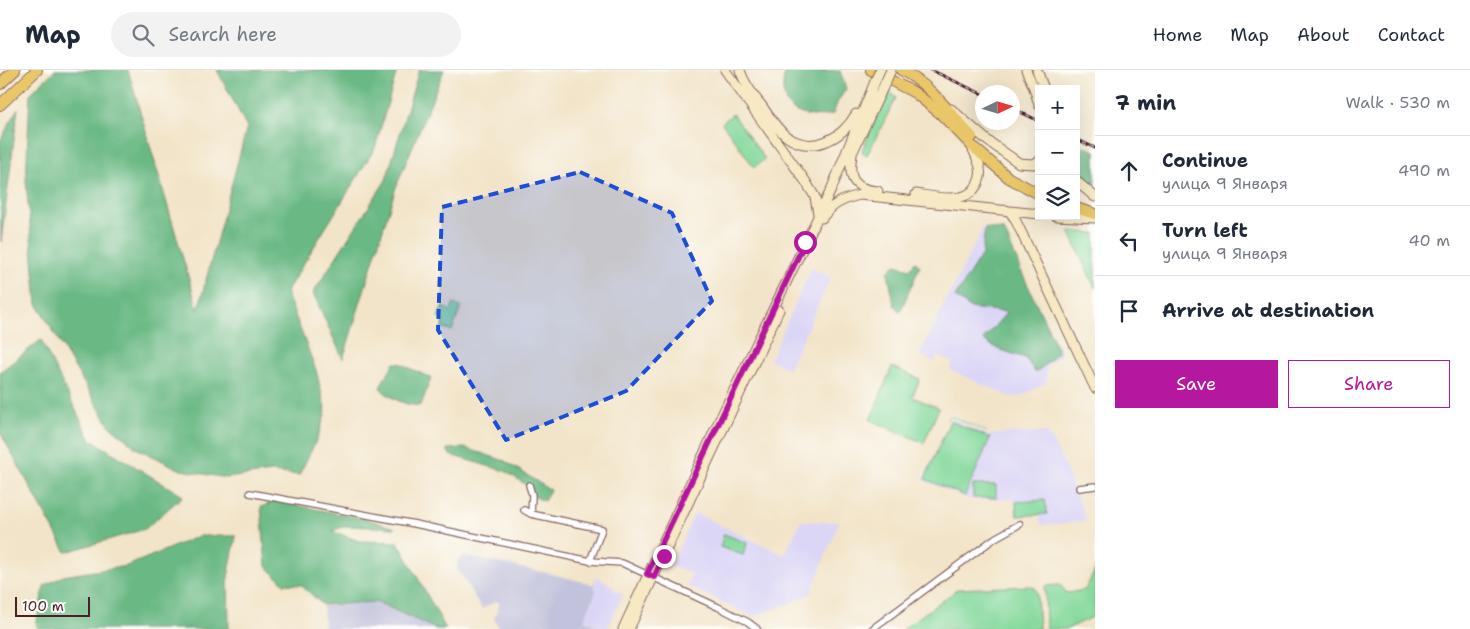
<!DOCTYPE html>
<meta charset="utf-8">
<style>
body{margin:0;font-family:"Shantell Sans",sans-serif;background:#f2f2f3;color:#1f2937}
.controls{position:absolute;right:15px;top:15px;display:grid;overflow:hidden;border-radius:0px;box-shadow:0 5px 20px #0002}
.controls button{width:45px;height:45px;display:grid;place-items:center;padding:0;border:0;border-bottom:1px solid #e0e1e3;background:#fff;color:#1f2937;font:25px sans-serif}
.compass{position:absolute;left:975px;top:15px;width:45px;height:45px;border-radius:50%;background:#fff;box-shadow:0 5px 20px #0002;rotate:86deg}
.scale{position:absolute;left:15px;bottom:12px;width:75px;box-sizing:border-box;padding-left:5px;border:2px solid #4a1f2b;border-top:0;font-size:14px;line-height:18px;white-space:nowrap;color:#4a1f2b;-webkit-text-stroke:4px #fdfcf7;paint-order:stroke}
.stop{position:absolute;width:15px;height:15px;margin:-11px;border:4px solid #b5179e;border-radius:50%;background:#fff}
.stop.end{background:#b5179e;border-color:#fff;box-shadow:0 1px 5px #0008}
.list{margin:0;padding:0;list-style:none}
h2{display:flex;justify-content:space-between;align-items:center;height:65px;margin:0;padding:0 20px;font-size:21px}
h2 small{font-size:16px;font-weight:400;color:#747a83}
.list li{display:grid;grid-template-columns:32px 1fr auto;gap:15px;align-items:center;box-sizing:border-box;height:70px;padding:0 20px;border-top:1px solid #e0e1e3}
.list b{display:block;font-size:19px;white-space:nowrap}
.list p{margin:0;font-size:16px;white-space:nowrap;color:#747a83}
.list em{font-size:16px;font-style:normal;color:#747a83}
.actions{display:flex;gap:10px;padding:15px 20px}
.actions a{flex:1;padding:11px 0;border:1px solid #b5179e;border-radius:0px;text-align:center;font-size:18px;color:#b5179e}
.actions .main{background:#b5179e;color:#fff}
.icon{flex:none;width:28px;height:28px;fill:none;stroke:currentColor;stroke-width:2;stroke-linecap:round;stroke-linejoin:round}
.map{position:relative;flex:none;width:1095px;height:559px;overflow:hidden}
header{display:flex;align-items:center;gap:30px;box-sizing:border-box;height:70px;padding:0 25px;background:#fff;border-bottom:1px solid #e0e1e3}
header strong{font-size:24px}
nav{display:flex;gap:28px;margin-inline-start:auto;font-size:18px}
.search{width:350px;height:45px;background:#f2f2f3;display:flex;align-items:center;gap:12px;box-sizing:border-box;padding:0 18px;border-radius:28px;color:#747a83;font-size:19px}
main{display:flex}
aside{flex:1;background:#fff}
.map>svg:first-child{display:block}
.built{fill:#dcd6f6}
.industrial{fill:#c2c2dc}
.green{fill:#84d99c;stroke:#677c64}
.forest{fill:#6bb984;stroke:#5a6c58}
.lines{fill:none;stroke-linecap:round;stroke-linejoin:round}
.stream{stroke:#58c5cd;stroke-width:1}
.street-casing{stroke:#856462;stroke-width:8}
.secondary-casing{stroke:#856462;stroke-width:11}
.highway-casing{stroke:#856462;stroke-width:12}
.street{stroke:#fff;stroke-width:5.5}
.secondary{stroke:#f6e9c3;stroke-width:9}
.highway{stroke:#e9c769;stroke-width:10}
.rail-casing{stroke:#4a1f2b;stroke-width:3}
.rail{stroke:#fdfcf7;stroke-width:1;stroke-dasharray:4;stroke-linecap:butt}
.secondary-bridge-casing{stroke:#856462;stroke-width:11;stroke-linecap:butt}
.secondary-bridge{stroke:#f6e9c3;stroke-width:9}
.route{stroke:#b5179e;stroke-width:6}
.marked{fill:#1d4ed8;fill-opacity:0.2;stroke:#1d4ed8;stroke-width:4;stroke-dasharray:10 6;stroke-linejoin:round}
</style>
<header>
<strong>Map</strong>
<div class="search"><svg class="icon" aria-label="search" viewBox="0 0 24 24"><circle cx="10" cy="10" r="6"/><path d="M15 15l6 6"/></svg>Search here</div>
<nav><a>Home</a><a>Map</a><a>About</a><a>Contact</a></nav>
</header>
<main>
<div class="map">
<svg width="1095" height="559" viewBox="0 0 1095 559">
<rect width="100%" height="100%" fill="#fdfcf7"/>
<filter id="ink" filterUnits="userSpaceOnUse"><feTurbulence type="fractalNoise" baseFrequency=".02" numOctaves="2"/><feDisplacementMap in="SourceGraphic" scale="10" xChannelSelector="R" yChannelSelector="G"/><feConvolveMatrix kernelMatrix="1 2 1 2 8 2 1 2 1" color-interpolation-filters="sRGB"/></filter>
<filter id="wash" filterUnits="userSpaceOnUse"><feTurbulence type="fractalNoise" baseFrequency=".0096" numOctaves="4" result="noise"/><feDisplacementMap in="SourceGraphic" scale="20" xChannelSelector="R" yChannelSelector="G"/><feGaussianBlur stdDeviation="1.12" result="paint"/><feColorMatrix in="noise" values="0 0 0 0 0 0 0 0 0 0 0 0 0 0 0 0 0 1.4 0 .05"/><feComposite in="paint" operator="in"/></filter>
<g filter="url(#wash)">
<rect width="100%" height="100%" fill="#f2e4c8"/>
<!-- built -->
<path class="built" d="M983,157L1003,163L1062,285L1048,294L1046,313L1021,326L1010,327L950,300L953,292L938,286L935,292L919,285Z
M811,199L831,207L789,299L770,290Z
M951,349L991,367L992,364L1047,362L1061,387L1087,451L1041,455L1039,445L1016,447L1015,429L971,430L923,410Z
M695,443L784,485L801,451L839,452L810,525L754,547L687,516L692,504L671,495Z
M597,506L614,517L613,519L623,524L607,559L584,550L597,521L594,519L595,515L593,514Z"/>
<!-- industrial -->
<path class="industrial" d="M464,486L552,504L595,515L594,519L597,520L584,550L601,558L600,559H555L543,554L540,559H500L494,549L500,533L496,531L482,539L457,498V492L460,488Z
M377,532L436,559H323L324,553L323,536Z"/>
<!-- green -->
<path class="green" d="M889,21L896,28L867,85L863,83L862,80Z
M733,44L765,89L754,97L722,53Z
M1069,161L1095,163V218Z
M453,234L461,237L452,261L442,257L444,250L438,247L442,237L451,241Z
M892,297L920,309L912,327L939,338L924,373L870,350Z
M950,351L990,368L965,426L925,409Z
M973,415H996V428H973Z
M1045,430L1047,444L1017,446L1016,432Z
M724,464L747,473L743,485L720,477Z
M1095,500V546L1067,559H1046L1045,516L1060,515L1067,523L1085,520Z
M1030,516L1035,518L1037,523L1039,559H903L958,519Z"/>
<!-- forest -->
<path class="forest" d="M55,0H128L198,240L247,57L217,0H397L375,78L286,222L316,300L326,342L317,369L299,405L272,402L226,408L181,400L136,378L109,355L37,234L26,111L30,24Z
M419,0H444L396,117L343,289L313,223L386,110Z
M787,0L840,1L846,19L838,31L833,44C812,49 784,46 783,19C783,12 783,6 787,0Z
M18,38L1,172L0,71Z
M1076,73L1095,81V120L1091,119L1076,103Z
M985,158L1004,160L1022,203L1059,282L1036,303L1025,288L998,279L983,270L1007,242L970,238L955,227L982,184Z
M915,192L920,196L900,242L894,235L888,202L895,195L910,199Z
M41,270L90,369L183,426L145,459L66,482L0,362V302Z
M394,293H399L431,308L421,335C408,337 389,328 380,318C383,309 389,302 394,293Z
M465,378L505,391L550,420L544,431L532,425L531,418L505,401L450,385L447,379Z
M276,431L369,450L395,458L345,456L332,461L359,471L398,472L446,559H436L377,532L323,535L301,515L284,514L266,496L261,437Z
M199,466H236L228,507L229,559H40L36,556L44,516L63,506L127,496Z"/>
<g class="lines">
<!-- stream -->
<path class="stream" d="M946,350L951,346L987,362"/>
</g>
</g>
<g filter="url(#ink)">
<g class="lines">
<defs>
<path id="street" d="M529,415L532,425L531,444L602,459L590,491
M1079,418L1095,416
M250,423L415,454L590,491L622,493L718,537L748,552L757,559
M524,440L531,444
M872,559L995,468L1020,454"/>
<path id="secondary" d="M725,0L806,112L815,127L818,144
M740,0C744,13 753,25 762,36C769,46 776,58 786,66C812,85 842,69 856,44
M1026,0L1034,18L1039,35
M1037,0L1044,19
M951,39L988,71L1019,93L1033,94L1039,91
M852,85C848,108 853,119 878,121
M849,90L885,13
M1076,111L1095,127
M916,124C930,126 947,130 960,127C975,125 984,108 979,94C977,88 974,81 971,75
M1006,140L1010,142L1015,149L1095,318
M1056,146L1095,148
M822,148C832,134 843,129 860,125L1039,144
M623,559L720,349L831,120L876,9
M629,559L779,240"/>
<path id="highway" d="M871,0L915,23L941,44L971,75L1009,108L1039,124
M901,0C931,15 950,43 972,67
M0,14L15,0
M0,35L37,0
M1076,138L1095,144"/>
</defs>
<!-- street casing -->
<use href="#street" class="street-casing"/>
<!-- secondary casing -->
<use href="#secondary" class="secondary-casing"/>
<!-- highway casing -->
<use href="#highway" class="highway-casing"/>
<!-- street -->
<use href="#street" class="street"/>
<!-- secondary -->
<use href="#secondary" class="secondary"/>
<!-- highway -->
<use href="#highway" class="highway"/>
<defs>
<path id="rail" d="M931,0L982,24
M1012,38L1039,51
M1076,69L1095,78"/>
</defs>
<!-- rail casing -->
<use href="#rail" class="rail-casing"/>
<!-- rail -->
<use href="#rail" class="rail"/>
<defs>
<path id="secondary-bridge" d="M876,9L880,0
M885,13L891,0"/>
</defs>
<!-- secondary-bridge casing -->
<use href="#secondary-bridge" class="secondary-bridge-casing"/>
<!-- secondary-bridge -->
<use href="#secondary-bridge" class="secondary-bridge"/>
</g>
</g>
<g class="lines" filter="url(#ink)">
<!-- route -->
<path class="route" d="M664,486L654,507L647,504L805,172"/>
</g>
<!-- marked area -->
<path class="marked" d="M580,102L672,143L712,231L626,321L506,370L438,260L442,137Z"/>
</svg>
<div class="controls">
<button>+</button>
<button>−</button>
<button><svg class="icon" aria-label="layers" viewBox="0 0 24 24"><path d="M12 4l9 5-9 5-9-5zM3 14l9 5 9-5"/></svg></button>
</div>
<svg class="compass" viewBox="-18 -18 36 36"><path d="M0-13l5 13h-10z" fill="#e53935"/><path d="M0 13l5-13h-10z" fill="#747a83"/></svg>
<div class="scale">100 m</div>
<div class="stop" style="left:805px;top:172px"></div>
<div class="stop end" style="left:664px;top:486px"></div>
</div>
<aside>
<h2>7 min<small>Walk · 530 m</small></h2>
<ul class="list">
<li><svg class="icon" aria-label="ahead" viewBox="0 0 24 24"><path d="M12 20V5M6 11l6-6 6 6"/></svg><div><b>Continue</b><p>улица 9 Января</p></div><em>490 m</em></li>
<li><svg class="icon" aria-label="left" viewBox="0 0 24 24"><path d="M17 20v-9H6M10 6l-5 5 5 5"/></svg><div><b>Turn left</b><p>улица 9 Января</p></div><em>40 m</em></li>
<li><svg class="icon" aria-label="arrive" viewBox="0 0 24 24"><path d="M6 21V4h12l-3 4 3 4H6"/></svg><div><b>Arrive at destination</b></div></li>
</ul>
<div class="actions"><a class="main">Save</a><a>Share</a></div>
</aside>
</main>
